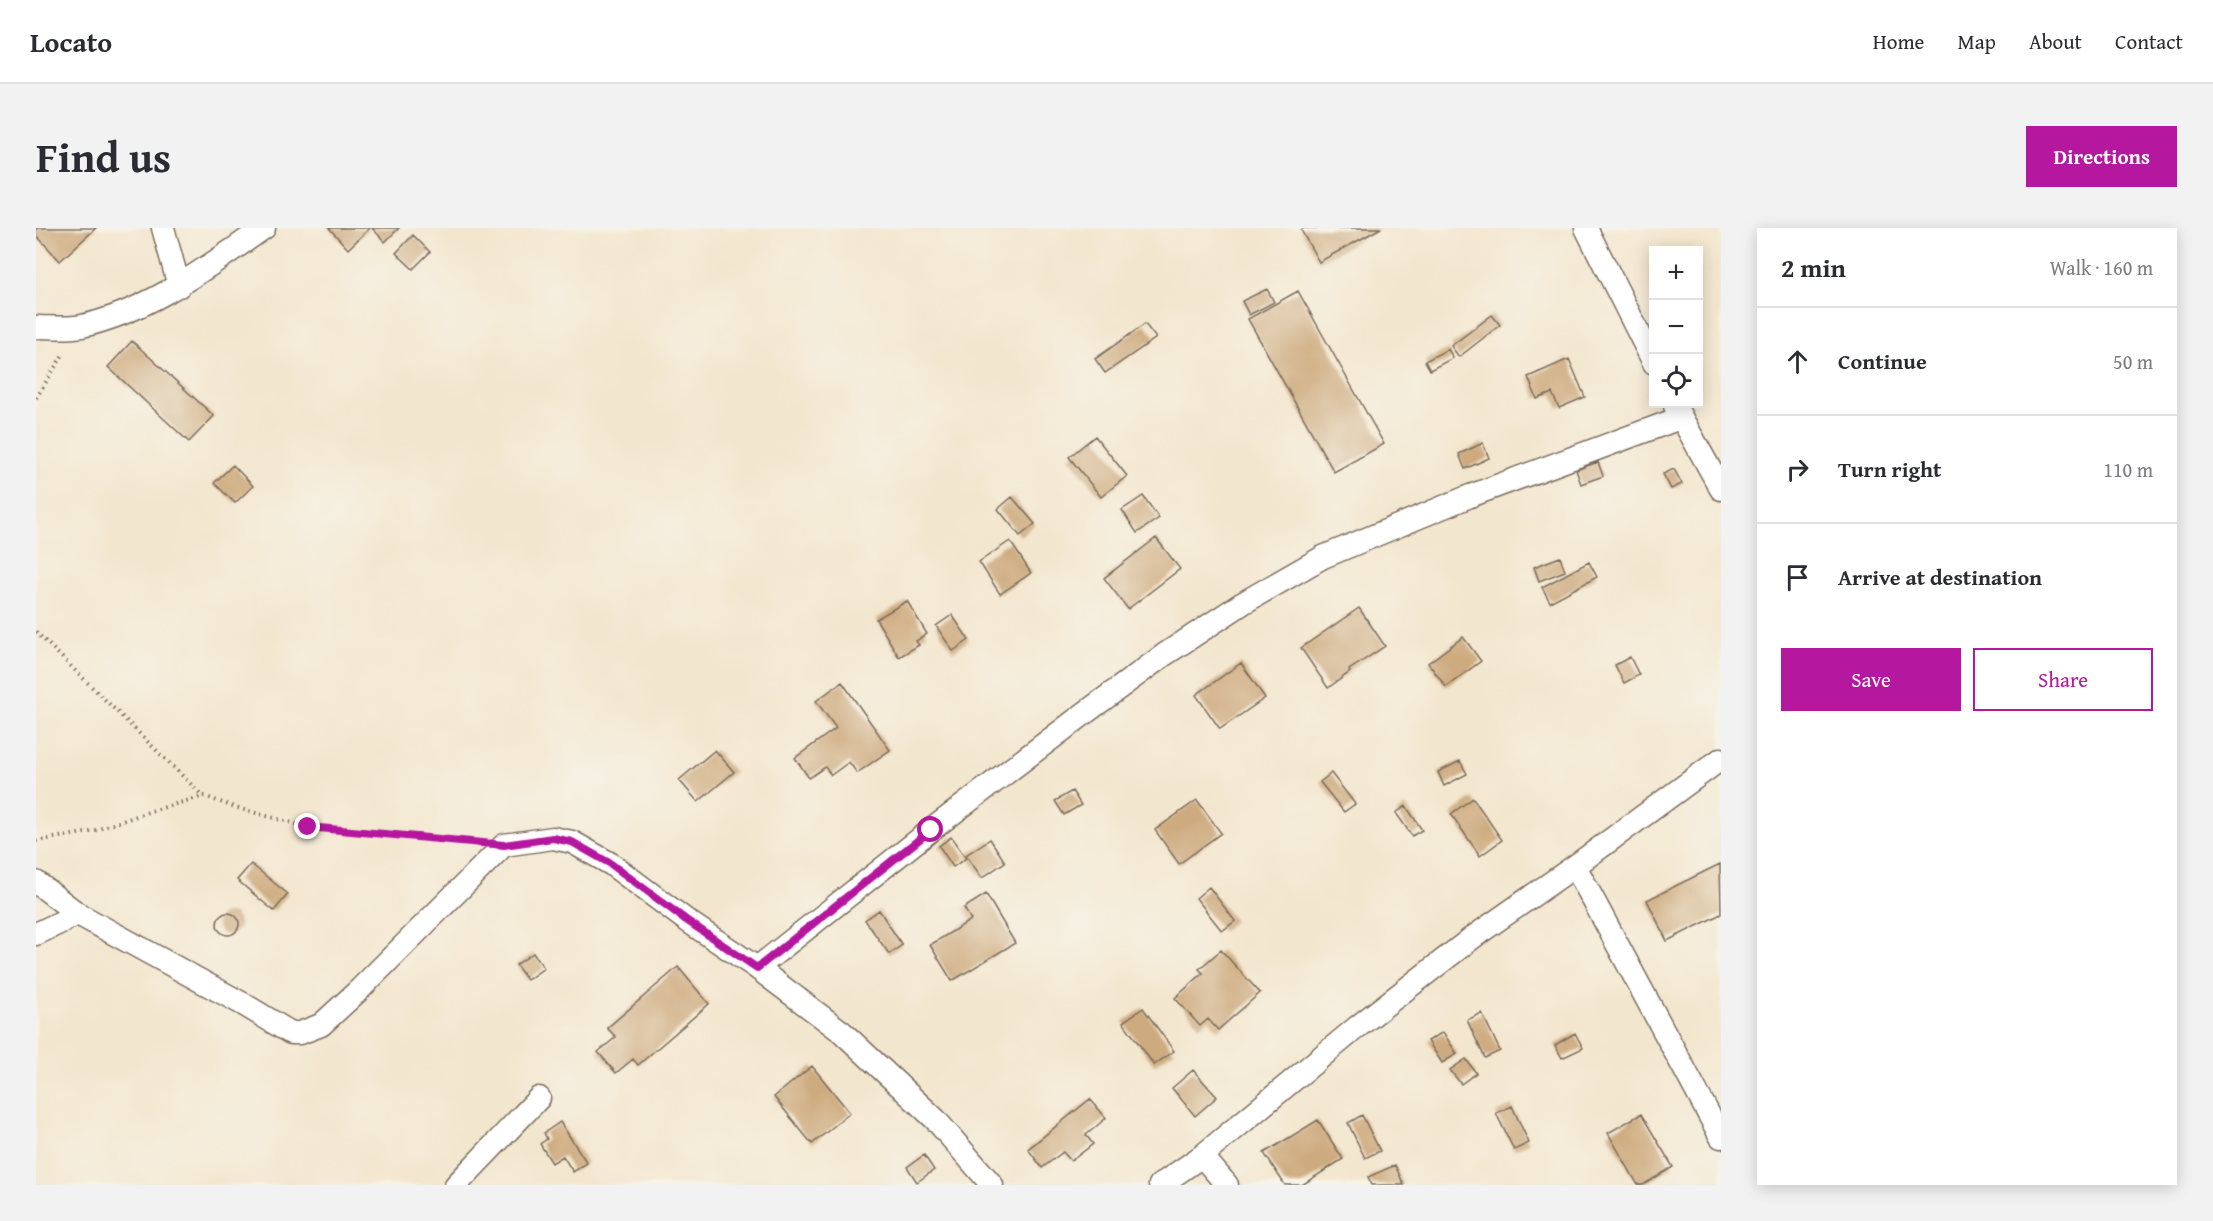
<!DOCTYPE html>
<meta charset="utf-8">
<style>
body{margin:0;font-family:"Gentium Book Plus",serif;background:#f2f2f3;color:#2b2b33}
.controls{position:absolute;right:18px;top:18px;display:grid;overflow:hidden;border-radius:0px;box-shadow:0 3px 15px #0003}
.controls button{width:54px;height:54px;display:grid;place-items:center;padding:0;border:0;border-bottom:2px solid #e1e1e2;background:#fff;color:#2b2b33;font:30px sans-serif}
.stop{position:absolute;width:18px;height:18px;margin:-14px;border:4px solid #b5179e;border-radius:50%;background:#fff}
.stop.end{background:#b5179e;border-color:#fff;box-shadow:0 2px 6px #0008}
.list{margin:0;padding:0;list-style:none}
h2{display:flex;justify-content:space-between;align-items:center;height:78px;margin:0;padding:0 24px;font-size:26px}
h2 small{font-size:20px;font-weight:400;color:#7c7c81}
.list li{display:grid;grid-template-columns:39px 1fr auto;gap:18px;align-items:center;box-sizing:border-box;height:108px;padding:0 24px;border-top:2px solid #e1e1e2}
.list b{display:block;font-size:22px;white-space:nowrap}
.list em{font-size:20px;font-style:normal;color:#7c7c81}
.actions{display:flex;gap:12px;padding:18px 24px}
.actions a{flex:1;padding:14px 0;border:2px solid #b5179e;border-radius:0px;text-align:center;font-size:21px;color:#b5179e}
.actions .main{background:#b5179e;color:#fff}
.icon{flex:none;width:33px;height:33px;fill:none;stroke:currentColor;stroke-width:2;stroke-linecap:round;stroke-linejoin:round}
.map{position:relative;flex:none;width:1685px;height:957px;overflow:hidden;border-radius:0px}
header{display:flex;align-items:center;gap:36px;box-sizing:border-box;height:84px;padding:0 30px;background:#fff;border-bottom:2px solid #e1e1e2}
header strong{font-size:28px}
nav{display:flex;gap:33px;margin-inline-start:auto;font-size:21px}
.intro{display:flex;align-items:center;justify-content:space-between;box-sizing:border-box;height:144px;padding:0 36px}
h1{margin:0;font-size:42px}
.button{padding:15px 27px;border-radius:0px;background:#b5179e;color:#fff;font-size:21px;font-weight:700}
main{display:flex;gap:36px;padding:0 36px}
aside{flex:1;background:#fff;border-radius:0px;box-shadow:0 3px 15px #0003}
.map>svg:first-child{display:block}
.building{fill:#ceab7f}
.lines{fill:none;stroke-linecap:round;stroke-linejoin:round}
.street-casing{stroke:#7b6c5c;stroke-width:25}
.path{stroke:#7b6c5c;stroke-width:4;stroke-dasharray:1.5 4.5;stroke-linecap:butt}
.street{stroke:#fff;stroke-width:22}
.route{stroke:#b5179e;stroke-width:8}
</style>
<header>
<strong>Locato</strong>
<nav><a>Home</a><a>Map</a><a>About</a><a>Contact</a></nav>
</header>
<div class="intro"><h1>Find us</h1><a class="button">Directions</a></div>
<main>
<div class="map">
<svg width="1685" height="957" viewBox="0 0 1685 957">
<rect width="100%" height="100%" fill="#f7f3e8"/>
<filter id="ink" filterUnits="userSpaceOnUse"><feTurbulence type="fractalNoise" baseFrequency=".0167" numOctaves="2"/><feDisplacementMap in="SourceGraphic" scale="12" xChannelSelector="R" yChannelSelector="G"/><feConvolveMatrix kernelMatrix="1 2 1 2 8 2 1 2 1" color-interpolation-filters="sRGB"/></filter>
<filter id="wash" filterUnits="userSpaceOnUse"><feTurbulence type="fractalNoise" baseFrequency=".008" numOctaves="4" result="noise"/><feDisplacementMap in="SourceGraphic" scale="24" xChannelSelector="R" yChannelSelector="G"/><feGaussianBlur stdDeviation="1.35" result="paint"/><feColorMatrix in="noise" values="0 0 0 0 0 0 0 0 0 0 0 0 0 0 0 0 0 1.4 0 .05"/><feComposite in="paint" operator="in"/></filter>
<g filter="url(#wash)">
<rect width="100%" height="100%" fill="#f3e6ce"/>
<g id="blocks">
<!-- building -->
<path class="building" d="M0,0H60L24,33L0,7Z
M293,0H334L312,21Z
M336,0H363L349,14Z
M1268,0H1345L1283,34L1265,2Z
M377,7L394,24L377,41L360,25Z
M1231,61L1238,74L1213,87L1206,73Z
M1262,63L1348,216L1298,244L1212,91Z
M1456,87L1464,97L1423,129L1415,118Z
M1109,96L1120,110L1069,145L1059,131Z
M96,113L178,188L153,214L72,139Z
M1412,121L1417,130L1394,142L1389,133Z
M1533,131L1549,169L1523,180L1516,165L1501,171L1492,149Z
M1059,208L1091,248L1065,269L1033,229Z
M1447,215L1453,230L1429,241L1423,226Z
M1562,234L1567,248L1545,256L1540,242Z
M197,237L217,258L199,275L178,255Z
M1638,241L1646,256L1635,261L1627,246Z
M1107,268L1123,290L1101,305L1086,282Z
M976,269L999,296L984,308L962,281Z
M1120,310L1144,341L1092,381L1068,350Z
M974,313L995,345L964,366L943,334Z
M1524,329L1529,343L1503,353L1498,339Z
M1553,334L1561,349L1514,374L1506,359Z
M871,373L891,406L880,413L883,417L863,429L840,391Z
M1323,380L1349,418L1313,442L1314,444L1292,460L1265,420Z
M916,387L933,412L917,423L900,398Z
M1427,409L1445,433L1410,459L1392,435Z
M1594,429L1603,447L1588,455L1579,437Z
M1205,435L1229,470L1184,501L1160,467Z
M806,454L854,522L821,545L813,534L795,547L789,539L773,550L759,530L800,500L780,473Z
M679,522L698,544L662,574L643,552Z
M1424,533L1431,546L1408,558L1402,544Z
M1295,545L1319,576L1308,584L1284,554Z
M1036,563L1045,577L1028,587L1019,573Z
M1437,570L1466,612L1444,628L1415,586Z
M1161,572L1185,605L1143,636L1119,602Z
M1370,578L1386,602L1376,608L1360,585Z
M915,609L930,630L917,639L903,618Z
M954,611L969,634L946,650L930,627Z
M215,636L252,666L238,683L201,652Z
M1684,636L1685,686L1631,713L1611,672Z
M1173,659L1199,693L1186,703L1160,670Z
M950,666L979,715L916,753L894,717L935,692L928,680Z
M843,682L866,717L853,726L829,692Z
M181 696a11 11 0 1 1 22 0a11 11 0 1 1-22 0Z
M1185,722L1224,765L1182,802L1172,791L1164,798L1139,770L1167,745L1163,741Z
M497,725L508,740L491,752L480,737Z
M642,739L673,776L602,837L597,831L580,845L562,824L580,809L571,800Z
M1107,780L1138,823L1118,837L1087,794Z
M1446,785L1464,823L1449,830L1431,792Z
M1407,804L1421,826L1406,835L1392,813Z
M1539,805L1547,820L1526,830L1519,817Z
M1430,831L1440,845L1425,856L1414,842Z
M776,838L814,885L776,916L738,869Z
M1157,842L1181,869L1159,888L1136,860Z
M1054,871L1070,890L1050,907L1057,916L1035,933L1027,924L1006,940L992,921Z
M1476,878L1493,915L1478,922L1460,885Z
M1605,886L1637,939L1607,957H1602L1572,905Z
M1326,887L1344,923L1329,930L1312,895Z
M1282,892L1307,931L1266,957H1249L1228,925Z
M524,894L551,935L537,944L527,928L516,935L504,916L511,911L508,905Z
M888,927L898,942L881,954L871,939Z
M1359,937L1368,957H1336L1332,949Z"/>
</g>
</g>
<g filter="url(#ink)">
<use href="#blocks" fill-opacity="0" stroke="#7b6c5c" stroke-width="1.5"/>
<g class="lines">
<defs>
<path id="street" d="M127,0L143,58
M1550,0L1618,135
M0,99C15,99 32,101 46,98C114,83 171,39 228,0
M1639,178L1685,261
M1539,638L1685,909
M0,654L42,686L207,776L255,805H264L285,797L323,762L468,617L517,610L536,614L575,636L650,692L721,740L806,804L899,891L956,957
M0,706L42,686
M721,740L895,602L1049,485L1128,427L1207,375L1287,329L1434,268L1644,190
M1166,928L1191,957
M420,957L503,870
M1124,957L1166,928L1320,800L1436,710L1539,638L1685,531"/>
</defs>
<!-- street casing -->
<use href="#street" class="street-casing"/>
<!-- path -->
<path class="path" d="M0,170L28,125
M0,404L167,568
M0,613L54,604L115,583L168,568L198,579L271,599L435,613"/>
<!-- street -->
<use href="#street" class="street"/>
</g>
</g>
<g class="lines" filter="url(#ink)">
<!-- route -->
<path class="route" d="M272,599L468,617L517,610L536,614L575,636L650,692L721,740L895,602"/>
</g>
</svg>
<div class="controls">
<button>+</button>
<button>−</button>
<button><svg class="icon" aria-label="locate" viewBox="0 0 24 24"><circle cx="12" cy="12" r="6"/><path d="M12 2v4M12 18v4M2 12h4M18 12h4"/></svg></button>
</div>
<div class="stop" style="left:895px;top:602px"></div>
<div class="stop end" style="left:272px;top:599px"></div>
</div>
<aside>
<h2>2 min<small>Walk · 160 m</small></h2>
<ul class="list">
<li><svg class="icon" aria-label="ahead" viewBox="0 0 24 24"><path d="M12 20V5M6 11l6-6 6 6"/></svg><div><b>Continue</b></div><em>50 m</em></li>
<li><svg class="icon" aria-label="right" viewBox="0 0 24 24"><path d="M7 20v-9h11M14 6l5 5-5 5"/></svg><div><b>Turn right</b></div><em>110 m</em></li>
<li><svg class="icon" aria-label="arrive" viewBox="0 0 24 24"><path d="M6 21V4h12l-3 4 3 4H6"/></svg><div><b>Arrive at destination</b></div></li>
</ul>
<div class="actions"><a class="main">Save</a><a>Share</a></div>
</aside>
</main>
